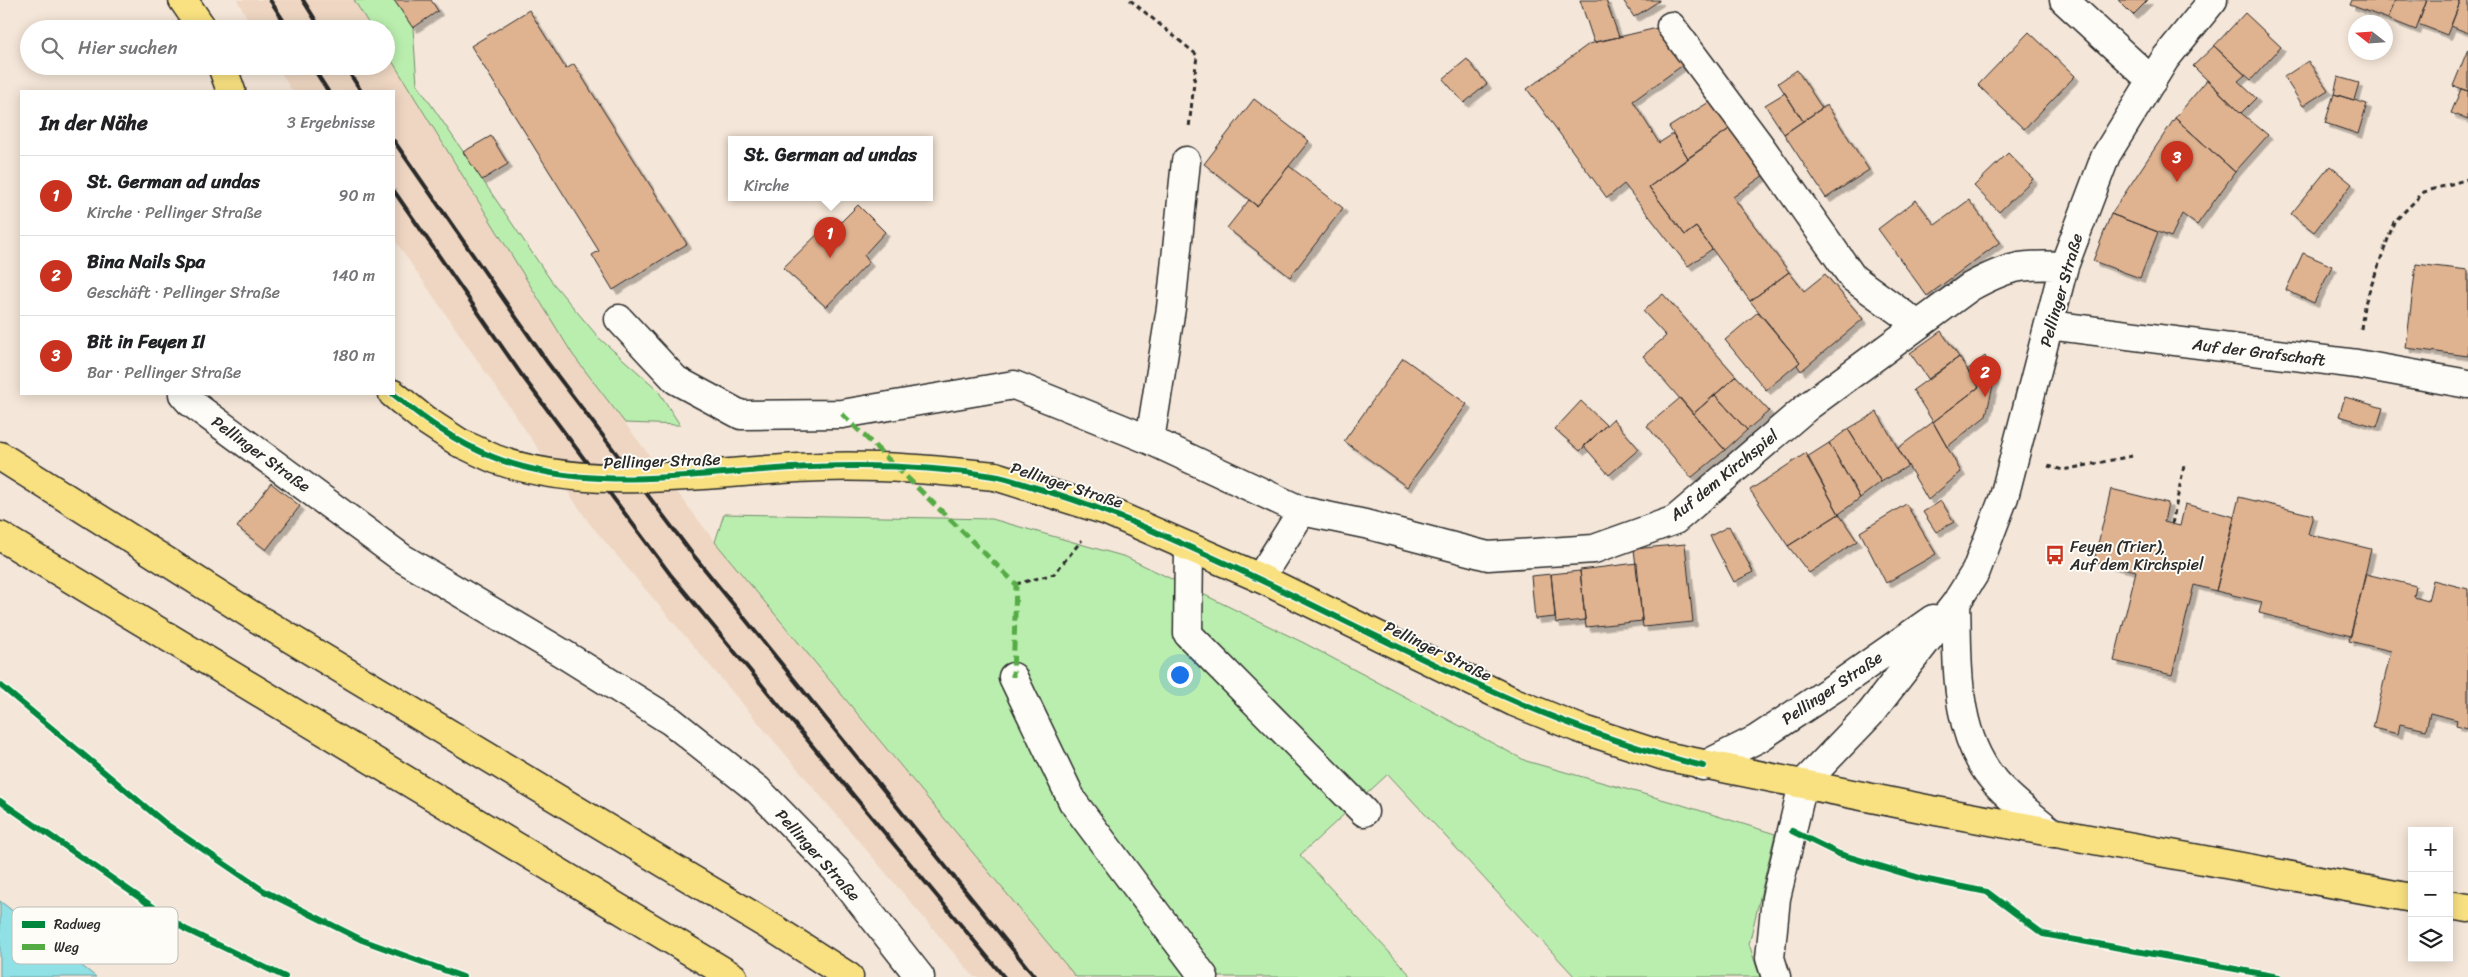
<!DOCTYPE html>
<html lang="de">
<meta charset="utf-8">
<style>
body{margin:0;font-family:Sriracha,sans-serif;background:#f6f6f6;color:#202124}
.controls{position:absolute;right:15px;bottom:15px;display:grid;overflow:hidden;border-radius:0px;box-shadow:0 2px 12px #0003}
.controls button{width:45px;height:45px;display:grid;place-items:center;padding:0;border:0;border-bottom:1px solid #e0e0e0;background:#fff;color:#202124;font:25px sans-serif}
.compass{position:absolute;left:2348px;top:15px;width:45px;height:45px;border-radius:50%;background:#fff;box-shadow:0 2px 12px #0003;rotate:287deg}
.you{position:absolute;left:1179px;top:674px;width:18px;height:18px;margin:-12px;border:4px solid #fff;border-radius:50%;background:#1a73e8;box-shadow:0 0 0 8px #1a73e833}
.badge{display:grid;place-items:center;width:32px;height:32px;border-radius:50%;background:#c8321e;color:#fff;font-size:16px;font-weight:700}
.pin{position:absolute;translate:-50% -41px;filter:drop-shadow(0 1px 2px #0008)}
.pin::after{content:'';position:absolute;top:26px;width:18px;height:15px;background:inherit;clip-path:polygon(0 0,100% 0,50% 100%)}
.popup{position:absolute;left:728px;top:136px;width:205px;height:65px;box-sizing:border-box;display:grid;place-content:center;border-radius:0px;background:#fff;filter:drop-shadow(0 1px 4px #0005);font-size:16px;white-space:nowrap;color:#757577}
.popup b{font-size:19px;color:#202124}
.popup::after{content:'';position:absolute;left:50%;top:100%;margin-left:-10px;border:10px solid transparent;border-top-color:#fff}
.list{margin:0;padding:0;list-style:none}
h2{display:flex;justify-content:space-between;align-items:center;height:65px;margin:0;padding:0 20px;font-size:21px}
h2 small{font-size:16px;font-weight:400;color:#757577}
.list li{display:grid;grid-template-columns:32px 1fr auto;gap:15px;align-items:center;box-sizing:border-box;height:80px;padding:0 20px;border-top:1px solid #e0e0e0}
.list b{display:block;font-size:19px;white-space:nowrap}
.list p{margin:0;font-size:16px;white-space:nowrap;color:#757577}
.list em{font-size:16px;font-style:normal;color:#757577}
.icon{flex:none;width:28px;height:28px;fill:none;stroke:currentColor;stroke-width:2;stroke-linecap:round;stroke-linejoin:round}
.map{position:relative;flex:none;width:2468px;height:977px;overflow:hidden}
.search{position:absolute;background:#fff;box-shadow:0 2px 12px #0003;left:20px;top:20px;width:375px;height:55px;display:flex;align-items:center;gap:12px;box-sizing:border-box;padding:0 18px;border-radius:28px;color:#757577;font-size:19px}
.panel{position:absolute;background:#fff;box-shadow:0 2px 12px #0003;left:20px;top:90px;width:375px;height:305px;border-radius:0px}
.map>svg:first-child{display:block}
.built{fill:#eed6c2}
.green{fill:#baeeae;stroke:#728c6c}
.water{fill:#8fe1e5;stroke:#67989b}
.building{fill:#dfb290;stroke:#2b2b2b;filter:url(#shadow)}
.lines{fill:none;stroke-linecap:round;stroke-linejoin:round}
.minor-casing{stroke:#2b2b2b;stroke-width:31}
.major-casing{stroke:#2b2b2b;stroke-width:31}
.path{stroke:#2b2b2b;stroke-width:3;stroke-dasharray:5 4;stroke-linecap:butt}
.minor{stroke:#fdfcf7;stroke-width:28}
.major{stroke:#f9e181;stroke-width:28}
.rail{stroke:#2b2b2b;stroke-width:4}
.major-bridge-casing{stroke:#2b2b2b;stroke-width:31;stroke-linecap:butt}
.major-bridge{stroke:#f9e181;stroke-width:28}
.quiet{stroke:#54ab44;stroke-width:5;stroke-dasharray:10 5;stroke-linecap:butt}
.cycleway-casing{stroke:#fdfcf7;stroke-width:9}
.cycleway{stroke:#00873e;stroke-width:6}
.labels{text-anchor:middle;dominant-baseline:central;stroke-width:4;stroke-linejoin:round;paint-order:stroke}
.street-label{font-size:16px;fill:#2b2b2b;stroke:#fdfcf7}
.poi-label{font-size:16px;fill:#2b2b2b;stroke:#fdfcf7;text-anchor:start}
.key{fill:#fdfcf7;stroke:#bebdba;stroke-width:1}
.key-label{font-size:14px;fill:#2b2b2b}
</style>
<div class="map">
<svg width="2468" height="977" viewBox="0 0 2468 977">
<defs>
<filter id="shadow"><feDropShadow dx="4.5" dy="4.5" stdDeviation="0" flood-color="#0004"/></filter>
</defs>
<rect width="100%" height="100%" fill="#f4e6d8"/>
<filter id="ink" filterUnits="userSpaceOnUse"><feTurbulence type="fractalNoise" baseFrequency=".02" numOctaves="2"/><feDisplacementMap in="SourceGraphic" scale="10" xChannelSelector="R" yChannelSelector="G"/><feConvolveMatrix kernelMatrix="1 2 1 2 8 2 1 2 1" color-interpolation-filters="sRGB"/></filter>
<g filter="url(#ink)">
<!-- built -->
<path class="built" d="M237,0H354L372,29H254Z
M386,51L573,355L715,542L1076,977H974L590,524L394,239V91H292L277,66H386Z"/>
<!-- green -->
<path class="green" d="M354,0H394L413,28L417,84L552,282L599,338L657,389L680,425L625,423L573,355L386,51V29H372Z
M724,514L992,519L1126,557L1304,643L1526,761L1679,804L1775,834L1749,944L1760,977H1575L1388,774L1300,855L1412,977H1076L715,542Z"/>
<!-- water -->
<path class="water" d="M0,901L96,977H0Z"/>
<!-- building -->
<path class="building" d="M394,0H431L438,11L413,28Z
M1580,0H1606L1619,37L1594,42Z
M1623,0H1659V1L1634,17Z
M2118,0H2148L2133,15Z
M2352,0H2395L2388,19L2350,5Z
M2395,0H2427L2416,30L2388,19Z
M2427,0H2461L2447,35L2418,24Z
M2461,0H2468V33L2451,26Z
M529,10L566,69L574,64L687,244L613,290L592,255L599,251L471,46Z
M2245,13L2281,47L2251,80L2214,46Z
M1657,28L1683,65L1633,101L1659,143L1673,134L1688,158L1649,187L1685,235L1696,227L1712,249L1688,266L1624,184L1607,198L1527,89L1589,44Z
M2029,32L2075,76L2024,129L1978,85Z
M2214,46L2245,75L2238,81L2256,98L2241,113L2193,66Z
M2468,49V91L2453,86Z
M1467,59L1487,84L1464,103L1443,79Z
M2308,61L2328,90L2303,106L2284,77Z
M1797,70L1822,108L1803,121L1778,83Z
M2338,77L2359,83L2354,100L2334,94Z
M2207,80L2241,113L2268,135L2235,172L2175,118Z
M2461,89L2468,91V120L2451,113Z
M1785,93L1803,121L1784,134L1765,105Z
M2334,94L2367,104L2358,134L2325,123Z
M1254,99L1309,141L1257,206L1204,164Z
M1714,99L1732,127L1688,158L1669,127Z
M1827,105L1869,170L1826,198L1784,134Z
M2175,118L2235,172L2197,225L2182,214L2171,237L2111,214Z
M1732,127L1771,170L1733,197L1789,272L1750,301L1696,227L1685,235L1649,187Z
M491,136L508,164L482,180L463,152Z
M2008,153L2033,179L1999,212L1974,186Z
M1289,166L1343,208L1290,277L1227,228L1249,200L1257,206Z
M2330,166L2352,184L2314,232L2291,214Z
M1916,200L1935,225L1969,200L2000,242L1927,296L1878,229Z
M858,205L885,232L864,255L869,262L826,307L783,268L827,225L833,230Z
M2111,214L2158,232L2140,278L2093,261Z
M2303,253L2332,266L2314,303L2286,290Z
M2416,264L2468,270V356L2406,348Z
M1789,272L1804,291L1825,274L1863,319L1801,371L1797,365L1800,362L1750,301Z
M1663,294L1736,376L1693,414L1643,356L1666,336L1643,311Z
M1758,312L1800,362L1766,390L1725,340Z
M1941,331L1959,357L1929,380L1910,353Z
M1985,356L1995,377L1986,416L1947,447L1933,422L1979,387L1967,370Z
M1959,357L1979,387L1933,422L1913,390Z
M1403,358L1467,404L1407,487L1344,441Z
M1736,376L1769,411L1747,430L1715,395Z
M1715,395L1747,430L1725,450L1693,414Z
M2345,397L2383,408L2377,427L2339,416Z
M1680,398L1725,450L1691,478L1647,426Z
M1581,401L1606,425L1580,451L1555,429Z
M1877,412L1908,466L1881,482L1848,429Z
M1613,419L1639,449L1609,475L1584,446Z
M1933,422L1961,472L1928,500L1898,448Z
M1848,429L1881,482L1860,498L1829,443Z
M1829,443L1860,498L1839,514L1807,457Z
M1806,453L1839,514L1788,546L1750,490Z
M271,483L300,506L266,550L237,527Z
M2111,489L2168,503L2164,522L2180,526L2185,504L2235,517L2216,591L2194,585L2172,675L2114,661L2136,571L2094,561Z
M2239,497L2313,515L2308,534L2371,549L2351,636L2259,613L2262,602L2216,591Z
M1941,501L1954,522L1936,532L1923,512Z
M1906,504L1936,554L1886,583L1860,532Z
M1839,514L1857,541L1809,573L1788,546Z
M1729,526L1753,572L1734,582L1710,536Z
M1685,544L1693,622L1643,627L1634,549Z
M1637,563L1642,621L1586,627L1580,570Z
M1580,571L1585,620L1556,623L1551,574Z
M1551,574L1555,617L1535,619L1531,576Z
M2366,574L2416,586L2414,597L2428,601L2433,580L2468,589V728L2456,725L2457,720L2430,713L2426,730L2400,724L2398,734L2373,728L2391,651L2349,641Z"/>
<g class="lines">
<defs>
<path id="minor" d="M2064,0L2152,81
M1671,26L1758,143L1853,278L1918,325
M1186,161L1171,308L1150,440L1302,511
M619,319L676,380L741,415L842,414L1014,385L1150,440
M2049,325L2357,364L2468,384
M183,394L190,402L402,558L562,653L671,721L758,790L836,870L920,977
M1189,547L1188,634L1364,812
M1260,578L1302,511L1365,524L1488,556L1594,549L1675,520L1807,407L1970,287C2008,266 2022,264 2064,266
M1956,603C1958,663 1953,733 1995,782C2012,801 2033,817 2053,833
M1013,677L1073,802L1204,977
M1703,766L1757,739L1837,686L1933,619
M1776,977L1770,958L1776,898L1803,784L1870,714L1956,603L1976,571L2004,497L2064,266L2106,155L2165,59L2213,0"/>
<path id="major" d="M183,0L203,29
M222,66L231,91
M393,394L425,420L460,443
M0,456L253,616L776,930L849,977
M995,476L1107,511L1260,578L1514,702L1578,728L1664,756L1936,811L2412,898
M0,536L733,977
M2449,905L2468,908"/>
</defs>
<!-- minor casing -->
<use href="#minor" class="minor-casing"/>
<!-- major casing -->
<use href="#major" class="major-casing"/>
<!-- path -->
<path class="path" d="M1130,0L1197,55L1189,128
M2361,329L2364,306L2394,222L2424,192L2468,179
M2048,466L2063,470L2132,456
M2172,524L2184,466
M1016,584L1054,574L1082,540"/>
<!-- minor -->
<use href="#minor" class="minor"/>
<!-- major -->
<use href="#major" class="major"/>
<!-- rail -->
<path class="rail" d="M270,0L289,29
M303,0L321,29
M312,66L328,91
M345,66L361,91
M394,141L547,362L690,551L1035,977
M394,191L523,377L670,574L1004,977"/>
<defs>
<path id="major-bridge" d="M460,443C472,448 483,454 495,459C593,495 719,470 822,467C880,465 937,470 995,476"/>
</defs>
<!-- major-bridge casing -->
<use href="#major-bridge" class="major-bridge-casing"/>
<!-- major-bridge -->
<use href="#major-bridge" class="major-bridge"/>
<!-- quiet -->
<path class="quiet" d="M842,414L1016,584L1013,677"/>
<defs>
<path id="cycleway" d="M393,394C424,419 455,442 493,457C577,491 675,476 763,470C839,464 917,464 993,476C1006,478 1020,483 1033,487C1090,503 1143,526 1196,550C1364,625 1523,722 1703,766
M0,685L166,824L264,891L362,940L463,977
M0,801L185,929L285,977
M1792,831L1839,854L1923,879L1987,892L2043,934L2279,977"/>
</defs>
<!-- cycleway casing -->
<use href="#cycleway" class="cycleway-casing"/>
<!-- cycleway -->
<use href="#cycleway" class="cycleway"/>
</g>
</g>
<!-- icons -->
<defs>
<symbol id="bus-bare" viewBox="-9 -9 18 18"><path d="M-5-6H5V4H4V6H2V4H-2V6H-4V4H-5ZM-3.5-4V0h7V-4ZM-3.5 1.2v1.5H-2V1.2ZM2 1.2v1.5H3.5V1.2Z" fill="#c8321e" stroke="#fdfcf7" stroke-width="2.5" paint-order="stroke"/></symbol>
</defs>
<g fill-rule="evenodd">
<use href="#bus-bare" x="2041" y="541" width="28" height="28"/>
</g>
<g class="labels">
<!-- street labels -->
<g class="street-label">
<text transform="translate(2061 290) rotate(-74)">Pellinger Straße</text>
<text transform="translate(2259 352) rotate(7)">Auf der Grafschaft</text>
<text transform="translate(261 454) rotate(36)">Pellinger Straße</text>
<text transform="translate(662 461) rotate(-2)">Pellinger Straße</text>
<text transform="translate(1724 475) rotate(-39)">Auf dem Kirchspiel</text>
<text transform="translate(1067 485) rotate(18)">Pellinger Straße</text>
<text transform="translate(1438 651) rotate(26)">Pellinger Straße</text>
<text transform="translate(1832 688) rotate(-34)">Pellinger Straße</text>
<text transform="translate(818 855) rotate(48)">Pellinger Straße</text>
</g>
<!-- poi labels -->
<g class="poi-label">
<text x="2070" y="546">Feyen (Trier),<tspan x="2070" dy="18">Auf dem Kirchspiel</tspan></text>
</g>
</g>
<!-- legend -->
<rect x="12" y="907" width="166" height="57" rx="8" class="key"/>
<rect x="22" y="921" width="23" height="7" fill="#00873e"/>
<rect x="22" y="944" width="23" height="6" fill="#54ab44"/>
<g class="key-label">
<text x="54" y="929">Radweg</text>
<text x="54" y="952">Weg</text>
</g>
</svg>
<div class="controls">
<button>+</button>
<button>−</button>
<button><svg class="icon" aria-label="layers" viewBox="0 0 24 24"><path d="M12 4l9 5-9 5-9-5zM3 14l9 5 9-5"/></svg></button>
</div>
<svg class="compass" viewBox="-18 -18 36 36"><path d="M0-13l5 13h-10z" fill="#e53935"/><path d="M0 13l5-13h-10z" fill="#757577"/></svg>
<div class="you"></div>
<div class="pin badge" style="left:830px;top:258px">1</div>
<div class="popup"><b>St. German ad undas</b>Kirche</div>
<div class="pin badge" style="left:1985px;top:397px">2</div>
<div class="pin badge" style="left:2177px;top:182px">3</div>
<div class="search"><svg class="icon" aria-label="search" viewBox="0 0 24 24"><circle cx="10" cy="10" r="6"/><path d="M15 15l6 6"/></svg>Hier suchen</div>
<section class="panel">
<h2>In der Nähe<small>3 Ergebnisse</small></h2>
<ul class="list">
<li><span class="badge">1</span><div><b>St. German ad undas</b><p>Kirche · Pellinger Straße</p></div><em>90 m</em></li>
<li><span class="badge">2</span><div><b>Bina Nails Spa</b><p>Geschäft · Pellinger Straße</p></div><em>140 m</em></li>
<li><span class="badge">3</span><div><b>Bit in Feyen II</b><p>Bar · Pellinger Straße</p></div><em>180 m</em></li>
</ul>
</section>
</div>
